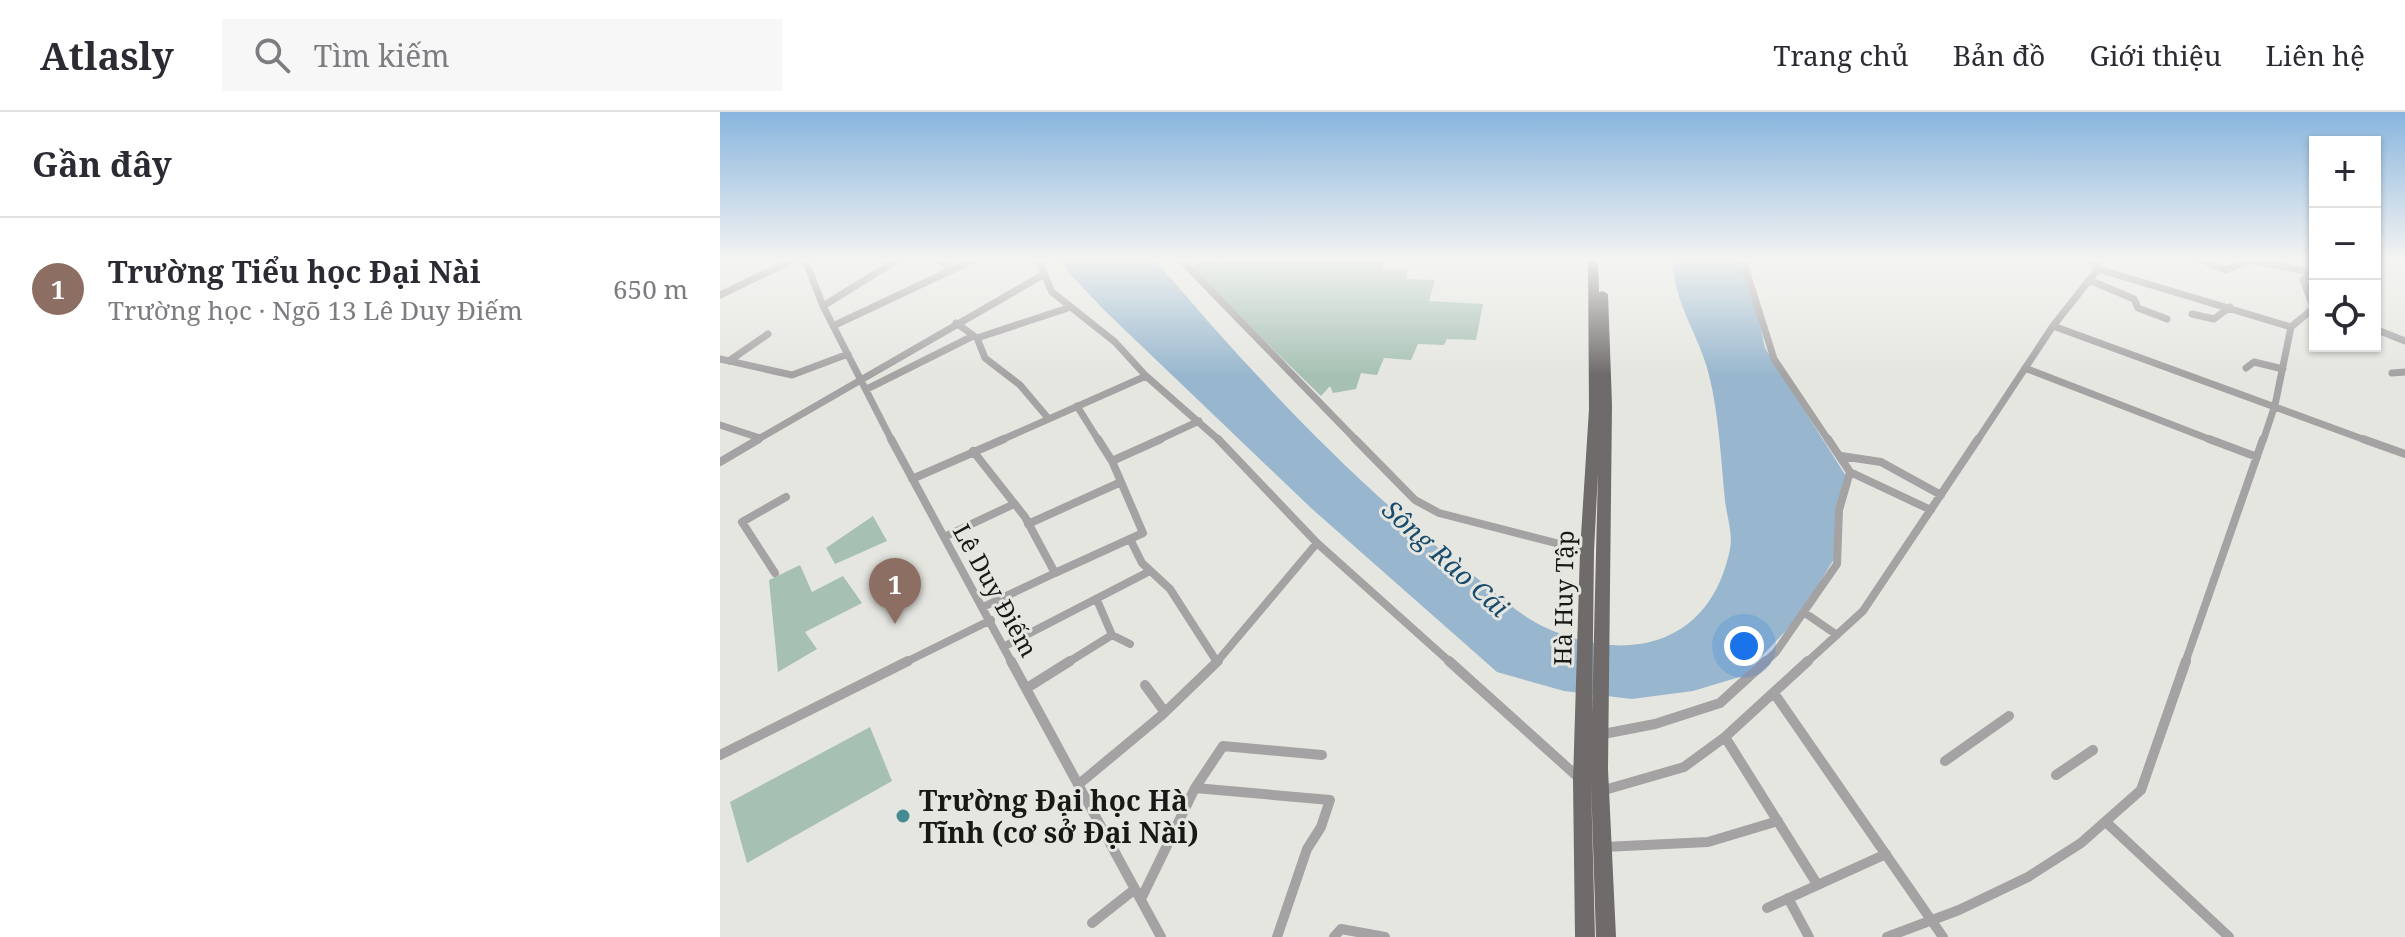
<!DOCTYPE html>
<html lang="vi">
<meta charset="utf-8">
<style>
body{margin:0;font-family:"Noto Serif",serif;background:#f7f7f7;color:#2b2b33}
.controls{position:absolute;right:24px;top:24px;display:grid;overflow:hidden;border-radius:0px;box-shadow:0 2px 6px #0004}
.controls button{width:72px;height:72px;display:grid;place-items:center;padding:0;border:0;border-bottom:2px solid #e1e1e2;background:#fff;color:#2b2b33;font:40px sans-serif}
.you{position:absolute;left:1024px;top:534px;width:28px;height:28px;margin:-20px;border:6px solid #fff;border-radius:50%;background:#1a73e8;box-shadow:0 0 0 12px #1a73e833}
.badge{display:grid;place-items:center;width:52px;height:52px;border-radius:50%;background:#db2777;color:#fff;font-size:26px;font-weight:700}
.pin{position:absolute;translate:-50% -66px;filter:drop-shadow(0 2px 4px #0008)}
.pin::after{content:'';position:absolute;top:42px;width:28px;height:24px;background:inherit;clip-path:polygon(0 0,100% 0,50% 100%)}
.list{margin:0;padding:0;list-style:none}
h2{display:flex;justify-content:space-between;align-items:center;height:104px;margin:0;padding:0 32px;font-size:34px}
h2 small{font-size:26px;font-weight:400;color:#7c7c81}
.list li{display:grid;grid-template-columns:52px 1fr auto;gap:24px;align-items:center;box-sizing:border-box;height:144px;padding:0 32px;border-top:2px solid #e1e1e2}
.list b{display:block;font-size:30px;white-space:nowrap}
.list p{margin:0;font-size:26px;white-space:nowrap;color:#7c7c81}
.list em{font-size:26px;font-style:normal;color:#7c7c81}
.icon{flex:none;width:44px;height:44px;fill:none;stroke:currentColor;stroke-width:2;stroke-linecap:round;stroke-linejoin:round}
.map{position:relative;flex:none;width:1685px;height:825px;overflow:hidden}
header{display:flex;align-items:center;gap:48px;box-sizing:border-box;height:112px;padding:0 40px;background:#fff;border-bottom:2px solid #e1e1e2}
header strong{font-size:38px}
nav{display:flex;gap:44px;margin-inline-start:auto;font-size:28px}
.search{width:560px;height:72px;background:#f7f7f7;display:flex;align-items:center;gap:20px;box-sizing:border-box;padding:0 28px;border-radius:0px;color:#7c7c81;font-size:30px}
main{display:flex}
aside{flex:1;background:#fff}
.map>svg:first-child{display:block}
.green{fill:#a6c1b4}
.water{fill:#98b7ce}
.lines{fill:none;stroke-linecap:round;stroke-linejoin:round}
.minor-far2{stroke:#a5a2a3;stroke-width:7}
.minor-far1{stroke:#a5a2a3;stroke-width:8}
.minor{stroke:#a5a2a3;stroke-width:10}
.primary{fill:#6f6b6b;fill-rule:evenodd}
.poi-dot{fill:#448b92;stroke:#e6e6e1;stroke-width:3}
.labels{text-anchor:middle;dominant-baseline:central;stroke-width:6;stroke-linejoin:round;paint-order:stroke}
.street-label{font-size:24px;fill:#181816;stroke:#e6e6e1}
.water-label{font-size:26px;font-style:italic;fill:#184c6d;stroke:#e6e6e1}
.near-poi-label{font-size:28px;font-weight:bold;fill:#181816;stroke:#e6e6e1;text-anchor:start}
</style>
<header>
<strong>Atlasly</strong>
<div class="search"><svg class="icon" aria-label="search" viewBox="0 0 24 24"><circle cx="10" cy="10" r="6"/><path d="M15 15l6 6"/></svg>Tìm kiếm</div>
<nav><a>Trang chủ</a><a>Bản đồ</a><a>Giới thiệu</a><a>Liên hệ</a></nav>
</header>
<main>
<aside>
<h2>Gần đây<small></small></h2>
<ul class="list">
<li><span class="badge" style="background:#8d6e63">1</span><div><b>Trường Tiểu học Đại Nài</b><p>Trường học · Ngõ 13 Lê Duy Điếm</p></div><em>650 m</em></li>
</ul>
</aside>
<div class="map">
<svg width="1685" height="825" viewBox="0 0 1685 825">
<rect width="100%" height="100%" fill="#e6e6e1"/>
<!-- green -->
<path class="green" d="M479,148H500L499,152L504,150L502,148H664L661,157L688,158L686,167L715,168L709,189L763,192L756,228L727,227L724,233L698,232L691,248L664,246L657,263L641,261L636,277L613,281L610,274L601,284L469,155L481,150Z
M153,404L167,429L115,452L106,436Z
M80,453L92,480L123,464L142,491L85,520L97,537L58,560L49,468Z
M150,615L172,669L27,751L10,690Z"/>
<!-- water -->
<path class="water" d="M341,148H435C532,262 638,377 758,467C778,482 799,503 822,514C904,553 990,536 1010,437C1013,423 1007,404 1005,389C1001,348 999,303 989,263C980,225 952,188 953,148H1020L1036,193L1045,236L1126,364L1114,447L1078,506L1023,564L973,579L912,587L844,579L777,560L591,396L384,198L348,160Z"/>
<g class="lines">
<!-- minor-far2 -->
<path class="minor-far2" d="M85,148L103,194L172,329
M219,148L232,157
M461,148L637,329
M1023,148L1054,247L1109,329
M1480,148L1506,158L1529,148
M1528,148L1592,160
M1378,157L1571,215
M1591,161L1583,168L1593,194
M1369,168L1414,187L1418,196L1447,207
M0,183L73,148
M103,194L177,148
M1472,202L1494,207L1510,195
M236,211L257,226L265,246L300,273L328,306
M113,214L253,148
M1333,214L1378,157L1372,148
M1655,217L1685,229
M257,226L351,195
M0,247L72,263L128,242
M9,249L48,222
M1305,256L1494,329
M1526,256L1534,250L1563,257
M1672,261L1685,260
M426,264L500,329
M147,277L253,224
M357,294L379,329
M0,313L40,326
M35,329L323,163
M279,329L426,264L395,230L332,180L318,148
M436,329L479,309
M1257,329L1333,214L1648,329
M1543,329L1555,293L1571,215L1595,195"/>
<!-- minor-far1 -->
<path class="minor-far1" d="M171,327L292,551
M498,327L597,431L731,551
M635,327L695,388L719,401L867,439
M1108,327L1130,360L1211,398
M1489,327L1537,345
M1643,327L1685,342
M253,339L305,405L335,461L263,495
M1121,344L1161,350L1221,383
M392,349L441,327
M0,350L39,327
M192,367L284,327
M308,412L401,370
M224,425L294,392
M410,427L422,451L450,477L497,550
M55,461L22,410L66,385
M335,461L423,421L392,349L378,327
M377,488L392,523L410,532
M1085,501L1117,523
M285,534L430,459
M184,551L271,508
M347,551L392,523
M496,551L597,431
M1044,551L1056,540L1117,452L1119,398L1130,360
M1086,551L1143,499L1258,327
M1465,551L1543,327"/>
<!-- minor -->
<path class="minor" d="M291,549L441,825
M729,549L859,666
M425,573L444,599
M307,576L350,549
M1054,581L1223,825
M878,623L935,612L1000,591L1046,549
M1005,625L1097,772
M0,643L188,549
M1225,649L1289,604
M1336,663L1373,638
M359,672L442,603L498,549
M475,676L503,634L602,643
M881,679L964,655L1005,625L1088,549
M1387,711L1509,825
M884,735L988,730L1058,709
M1068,786L1089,825
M421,787L475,676L610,688L601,715L587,737L557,825
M1047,796L1166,742
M372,811L415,777
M614,825L621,817L665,825
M1167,825L1239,798L1308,765L1361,731L1421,678L1466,549"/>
<!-- primary -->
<path class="primary" d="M868,148H878L879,180L883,179L888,182L892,293L888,657L896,825H876L871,669L875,825H855L853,669L860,439L869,297ZM878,361L872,604L874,439Z"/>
</g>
<!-- sky -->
<linearGradient id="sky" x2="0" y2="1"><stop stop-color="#88b5de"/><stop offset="0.56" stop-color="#f4f4f2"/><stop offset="1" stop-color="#f4f4f2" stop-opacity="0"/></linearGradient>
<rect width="1685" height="263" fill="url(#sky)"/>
<!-- markers -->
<circle class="poi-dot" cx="183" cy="704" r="8"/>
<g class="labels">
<!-- street labels -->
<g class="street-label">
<text transform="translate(276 478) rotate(61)">Lê Duy Điếm</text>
<text transform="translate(843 486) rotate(-89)">Hà Huy Tập</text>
</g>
<!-- water labels -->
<g class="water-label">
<text transform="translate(726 446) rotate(42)">Sông Rào Cái</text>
</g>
<!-- near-poi labels -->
<g class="near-poi-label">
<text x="199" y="688">Trường Đại học Hà<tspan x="199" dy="32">Tĩnh (cơ sở Đại Nài)</tspan></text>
</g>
</g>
</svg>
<div class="controls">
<button>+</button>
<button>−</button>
<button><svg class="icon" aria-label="locate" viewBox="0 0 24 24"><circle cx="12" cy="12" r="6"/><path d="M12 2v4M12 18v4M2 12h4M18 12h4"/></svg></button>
</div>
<div class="you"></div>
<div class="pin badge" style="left:175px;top:512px;background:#8d6e63">1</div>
</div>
</main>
